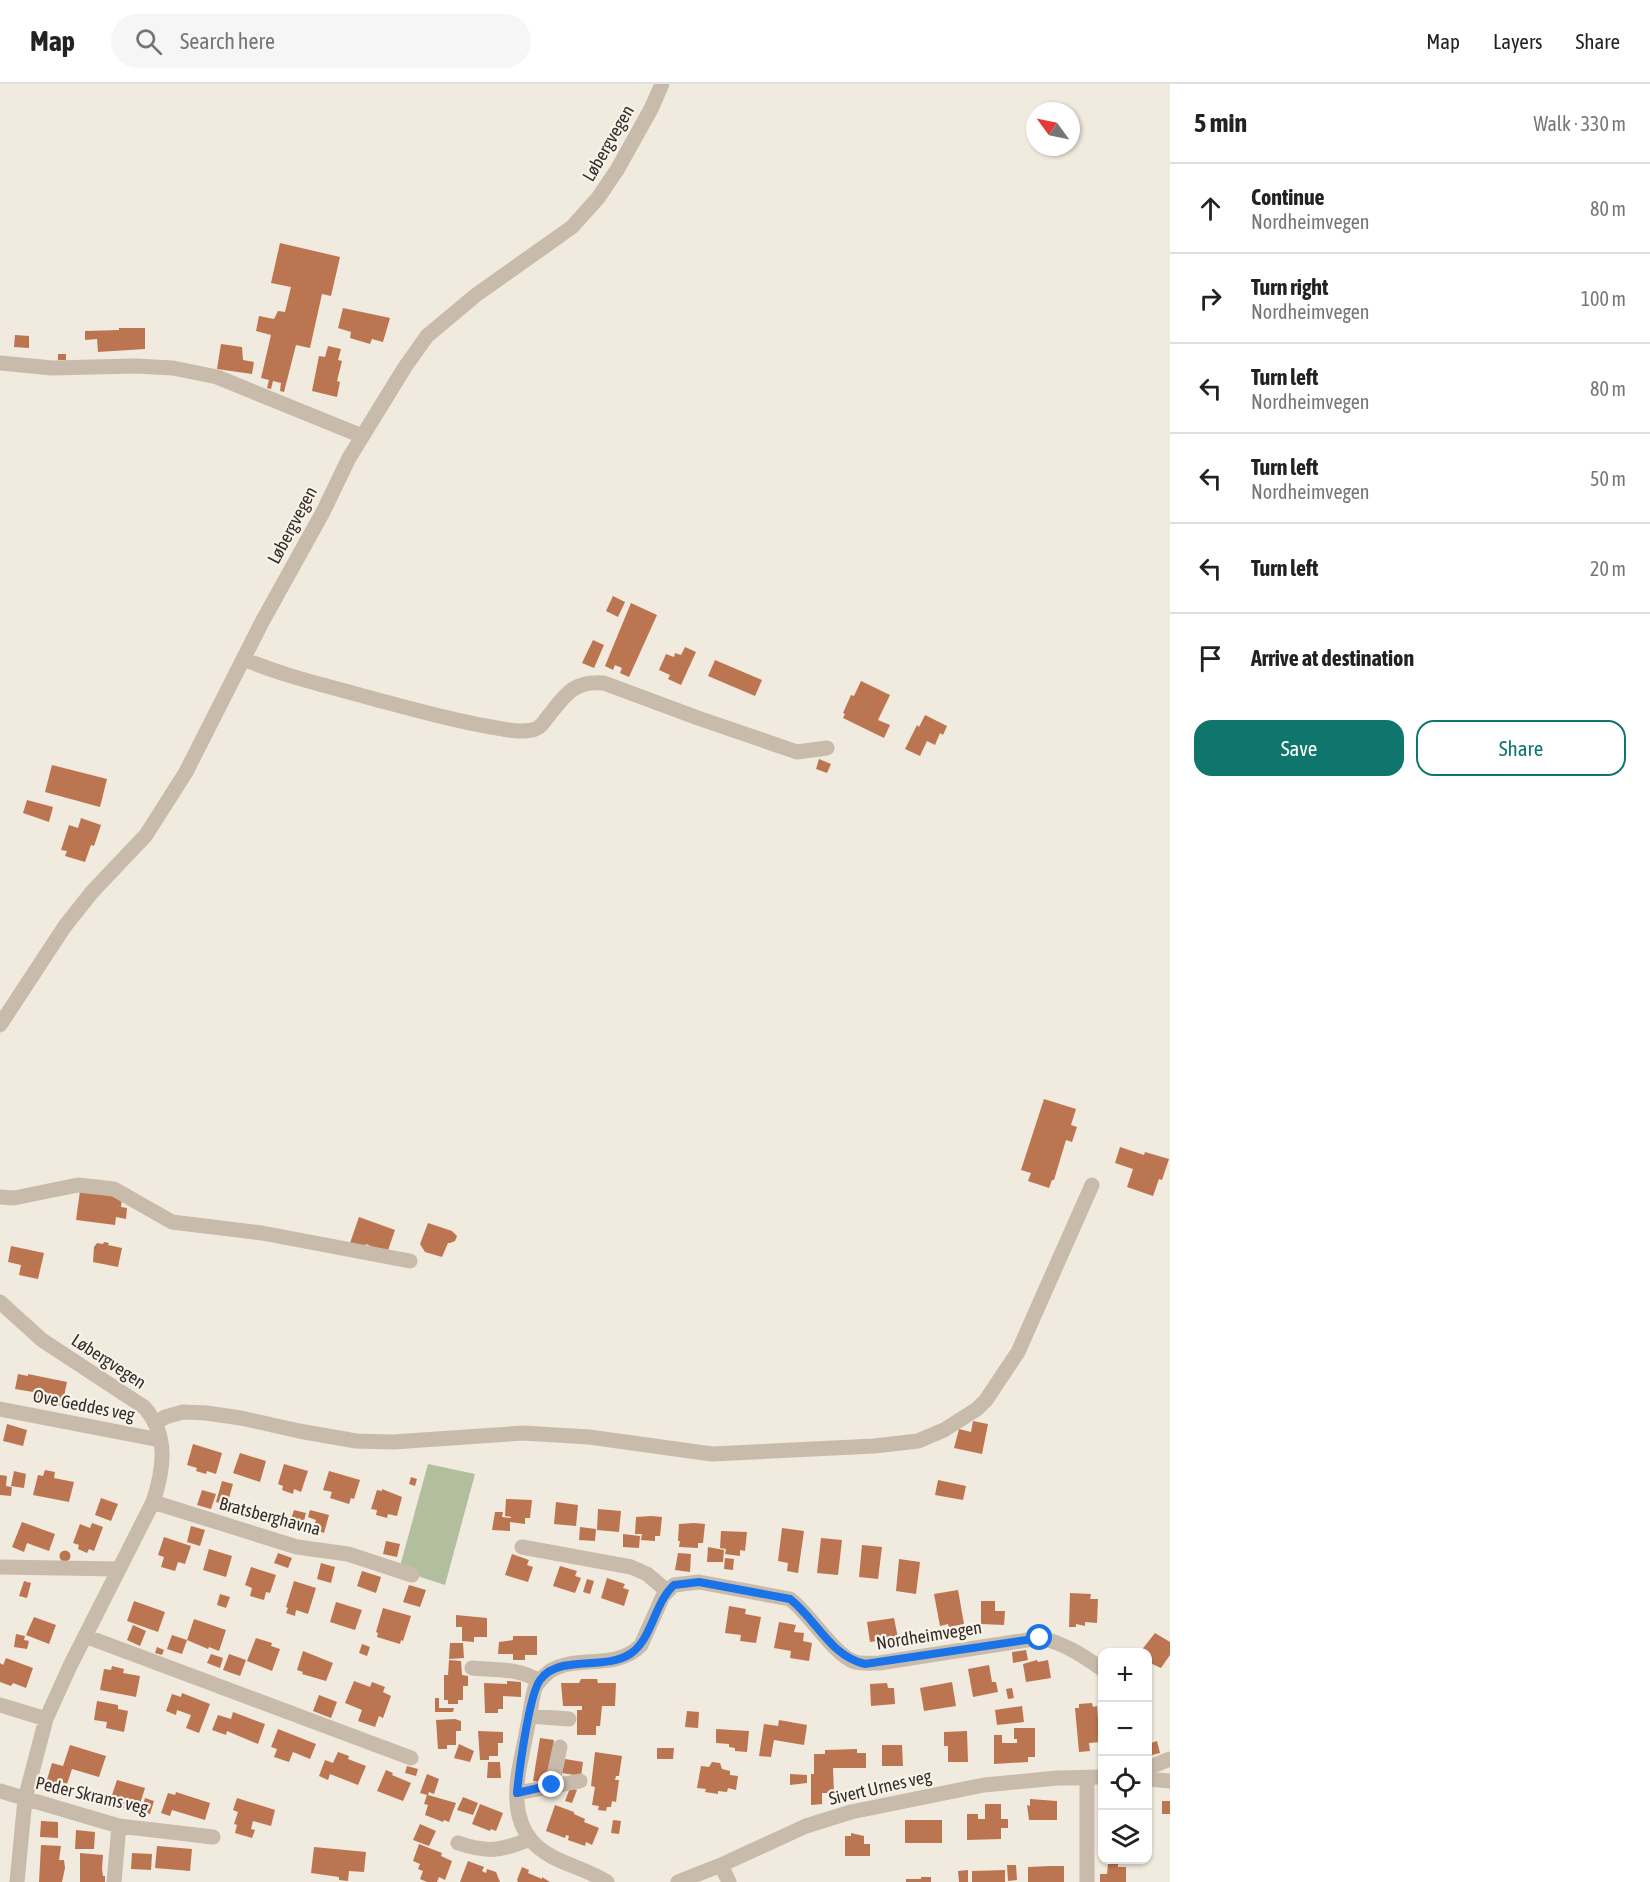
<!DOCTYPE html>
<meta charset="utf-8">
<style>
body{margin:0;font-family:"Asap Condensed",sans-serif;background:#f6f6f6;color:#222}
.controls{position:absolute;right:18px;bottom:18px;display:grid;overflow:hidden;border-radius:12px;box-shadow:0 2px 4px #0004}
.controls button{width:54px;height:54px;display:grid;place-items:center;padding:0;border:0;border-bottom:2px solid #e0e0e0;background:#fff;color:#222;font:30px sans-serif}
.compass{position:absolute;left:1026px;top:18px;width:54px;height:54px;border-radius:50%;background:#fff;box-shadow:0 2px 4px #0004;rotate:303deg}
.stop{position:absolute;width:18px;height:18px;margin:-14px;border:4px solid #1a73e8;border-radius:50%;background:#fff}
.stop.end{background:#1a73e8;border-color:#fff;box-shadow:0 2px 6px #0008}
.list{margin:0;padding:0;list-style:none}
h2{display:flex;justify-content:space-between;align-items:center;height:78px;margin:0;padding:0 24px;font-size:26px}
h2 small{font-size:20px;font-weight:400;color:#767676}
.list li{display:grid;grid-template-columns:39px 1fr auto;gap:18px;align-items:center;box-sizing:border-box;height:90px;padding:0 24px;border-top:2px solid #e0e0e0}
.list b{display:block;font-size:22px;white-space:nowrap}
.list p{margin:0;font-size:20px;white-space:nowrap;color:#767676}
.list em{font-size:20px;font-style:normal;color:#767676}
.actions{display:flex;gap:12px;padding:18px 24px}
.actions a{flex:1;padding:14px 0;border:2px solid #0f766e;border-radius:18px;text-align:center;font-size:21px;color:#0f766e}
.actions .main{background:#0f766e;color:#fff}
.icon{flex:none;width:33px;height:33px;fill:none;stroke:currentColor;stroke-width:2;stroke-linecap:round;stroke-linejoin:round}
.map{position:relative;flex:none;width:1170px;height:1798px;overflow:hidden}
header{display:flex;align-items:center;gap:36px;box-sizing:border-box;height:84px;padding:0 30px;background:#fff;border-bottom:2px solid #e0e0e0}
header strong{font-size:28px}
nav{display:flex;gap:33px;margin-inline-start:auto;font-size:21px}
.search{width:420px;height:54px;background:#f6f6f6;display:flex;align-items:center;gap:15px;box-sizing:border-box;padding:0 21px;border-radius:33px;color:#767676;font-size:22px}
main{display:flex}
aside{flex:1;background:#fff}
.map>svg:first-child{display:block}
.green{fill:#b1bf9f}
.building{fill:#bc7551}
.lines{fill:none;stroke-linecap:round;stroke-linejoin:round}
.minor{stroke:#c8bbab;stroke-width:15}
.route{stroke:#1a73e8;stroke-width:8}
.labels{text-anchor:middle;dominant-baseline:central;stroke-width:4.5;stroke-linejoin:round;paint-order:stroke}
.street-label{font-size:18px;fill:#362f2a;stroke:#f8f3ea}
</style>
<header>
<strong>Map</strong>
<div class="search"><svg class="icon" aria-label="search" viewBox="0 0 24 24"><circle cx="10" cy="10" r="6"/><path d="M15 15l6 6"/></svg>Search here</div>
<nav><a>Map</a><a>Layers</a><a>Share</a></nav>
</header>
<main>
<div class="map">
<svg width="1170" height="1798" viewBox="0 0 1170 1798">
<rect width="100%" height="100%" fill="#f1eade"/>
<!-- green -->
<path class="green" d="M428,1380L475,1390L445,1501L399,1486Z"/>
<!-- building -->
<path class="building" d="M280,159L340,173L331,212L322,210L310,264L296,261L284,308L280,307L281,299L273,297L271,305L267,304L269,296L261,294L271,251L256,247L259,232L274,235L278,227L285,228L291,203L271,199Z
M343,224L390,234L383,258L372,255L370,260L350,254L351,248L338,244Z
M119,244H145V265L98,268L97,255L85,256V247L119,246Z
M15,251L29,252V264L14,263Z
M221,260L242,263L243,276L254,278L252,290L217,285Z
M328,262L341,265L338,276L342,277L337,297L340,298L337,313L312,307L319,272L325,273Z
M58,270H66V276H58Z
M613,512L625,518L618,533L606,527Z
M631,519L657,531L629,593L620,589L622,584L615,581L613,586L605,582Z
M593,556L604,561L594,584L582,579Z
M685,563L696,568L681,601L668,595L670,591L659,586L666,570L674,573L675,569L681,571Z
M715,576L762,596L755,612L708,592Z
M861,597L890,611L878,636L890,641L884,654L843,634L845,630L843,629L851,611L854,612Z
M925,631L947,642L943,651L940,649L935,661L927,657L920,672L905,665L917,641L919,643Z
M819,675L831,680L827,689L816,685Z
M52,681L107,695L100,723L45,708Z
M27,716L53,723L49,738L23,729Z
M81,734L101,741L94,762L91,761L85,778L65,772L67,767L61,766L69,741L78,744Z
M1044,1015L1076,1025L1071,1041L1077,1043L1072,1058L1066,1056L1054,1096H1052L1049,1104L1028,1097L1031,1089L1021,1086Z
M1120,1063L1144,1071L1145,1068L1169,1075L1162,1096L1159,1095L1153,1112L1127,1103L1133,1085L1115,1079Z
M80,1107L122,1113L121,1123L127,1124L126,1135L116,1133L115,1141L76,1136Z
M359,1133L395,1146L386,1172L373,1163L366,1160L365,1164L350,1159Z
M428,1139L452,1147L457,1152L455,1157L450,1159H448L442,1173L425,1168L420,1160Z
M104,1158L109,1159L108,1161L122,1164L118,1183L93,1178L94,1163L97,1159L103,1160Z
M11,1162L44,1169L38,1195L19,1191L21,1181L8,1178Z
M18,1290L28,1292V1290L67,1298L62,1322L42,1318L43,1316L32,1314L33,1308L15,1305Z
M973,1337L988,1340L982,1370L954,1364L959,1345L971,1348Z
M7,1340L27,1346L23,1362L3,1357Z
M193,1360L222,1369L216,1390L207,1387L206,1390L196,1387L197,1384L187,1381Z
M240,1369L266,1377L260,1398L233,1389Z
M284,1380L308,1387L301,1408L294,1405L293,1410L282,1406L283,1402L278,1400Z
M45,1386L55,1388L54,1394L74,1398L69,1418L33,1411L38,1391L43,1392Z
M14,1387L26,1390L24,1404L11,1402Z
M329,1387L360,1396L354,1415L351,1414L349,1420L330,1414L332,1408L323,1406Z
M0,1391L7,1392L6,1402L12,1403L11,1412L0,1411Z
M411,1393L417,1395L415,1402L409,1400Z
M938,1396L966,1402L963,1416L935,1411Z
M222,1397L233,1400L227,1421L216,1418Z
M382,1405L402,1413L397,1432L388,1430L387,1434L376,1431L377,1426L371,1425L377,1406L382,1407Z
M202,1406L216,1410L211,1425L197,1421Z
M101,1414L118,1420L111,1437L95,1431Z
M506,1415L532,1416L530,1434H525V1440L510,1438V1447L492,1446L495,1428H503L502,1433L511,1434V1433L505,1432Z
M556,1418L578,1421L576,1442L554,1440Z
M598,1425L621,1427L619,1448L597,1446Z
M294,1426L306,1429L302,1445L289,1441Z
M310,1426L329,1431L324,1449L313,1445L316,1436L308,1433Z
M651,1432L662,1433L660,1452H655V1457L641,1456L642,1450H635L636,1433Z
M22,1438L55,1450L49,1467L27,1459L24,1468L12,1463Z
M92,1439L103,1443L94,1467L89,1465L87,1469L78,1465L79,1461L73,1459L80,1440L90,1444Z
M694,1439L705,1440L703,1459H698V1464L679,1463L680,1457H678L679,1440Z
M191,1442L205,1446L200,1462L187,1458Z
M580,1443L596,1445L595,1457L579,1456Z
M782,1444L804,1447L798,1489L787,1487L788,1479L778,1477Z
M721,1447L747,1448L745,1467L740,1466V1472L725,1470L726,1465L720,1464Z
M623,1450L640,1452L639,1464L623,1463Z
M164,1453L191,1462L185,1480L178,1478L175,1487L161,1483L164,1473L158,1471Z
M821,1454L842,1456L838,1491L817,1489Z
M386,1457L400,1460L397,1473L383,1470Z
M862,1461L882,1463L878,1495L859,1493Z
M708,1463L724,1466L723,1478H707Z
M209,1465L232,1472L226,1493L203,1486Z
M59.5 1472a5.5 5.5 0 1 1 11 0a5.5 5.5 0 1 1-11 0Z
M278,1469L292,1474L288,1484L274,1479Z
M678,1469L691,1470L690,1488L675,1486Z
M512,1470L529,1476L527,1481L533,1483L528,1498L505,1491Z
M725,1474L734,1475L733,1486L724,1485Z
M899,1475L920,1478L916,1510L896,1507Z
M321,1479L335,1483L331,1499L317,1495Z
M560,1482L577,1487L575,1492L581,1494L575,1509L553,1502Z
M251,1483L276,1491L270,1509L266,1508L264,1516L250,1512L252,1504L245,1501Z
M362,1487L381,1493L376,1509L357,1502Z
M607,1494L625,1500L623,1504L629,1506L624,1522L601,1514Z
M587,1495L594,1497L590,1510L583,1508Z
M24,1497L31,1499L27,1514L19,1512Z
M294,1497L316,1504L308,1530L296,1526L295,1532L286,1529L288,1524L286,1523Z
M409,1501L426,1506L420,1523L403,1518Z
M958,1506L964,1540L949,1543L948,1540L940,1542L934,1510Z
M1070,1509L1091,1510L1090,1515H1098L1097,1539L1085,1538V1542L1076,1540V1543H1069Z
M220,1510L230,1513L226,1524L217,1521Z
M134,1517L165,1528L158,1548L127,1537Z
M981,1517H995V1527H1005L1004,1541L981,1540Z
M336,1518L362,1526L355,1546L330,1538Z
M729,1522L746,1525L745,1530L761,1533L756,1559L740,1557L741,1551L725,1549Z
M383,1524L411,1532L403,1557L401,1556L400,1560L377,1553L378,1549L376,1548Z
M456,1531L487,1534V1553H474V1558L462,1557V1543H456Z
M34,1533L56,1541L49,1560L26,1551Z
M894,1534L898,1554L870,1558L867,1538Z
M194,1535L226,1546L219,1567L209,1563L208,1565L187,1556Z
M779,1538L796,1541L794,1548L804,1549L803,1557L812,1559L809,1577L790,1574L791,1567L774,1564Z
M133,1541L146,1547L140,1562L127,1556Z
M1155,1549L1170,1558V1571L1161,1584L1148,1578V1568H1140Z
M16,1550L25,1552L24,1556L29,1557L27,1565L14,1563Z
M172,1551L187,1556L182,1570L167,1565Z
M513,1552H537V1571H525V1576H513V1570H498L499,1558L513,1556Z
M256,1554L272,1559L271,1562L280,1565L272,1587L247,1577Z
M450,1559H463L464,1574L449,1575Z
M362,1560L370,1563L367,1572L359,1569Z
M157,1563L164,1566L162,1571L155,1569Z
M1026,1566L1028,1576L1013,1579L1012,1568Z
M303,1567L333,1579L326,1597L302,1590L303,1588L297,1586Z
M211,1570L223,1574L220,1584L207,1579Z
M229,1570L246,1576L240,1592L223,1586Z
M6,1574L33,1584L26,1604L13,1599L11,1602L0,1598V1579L3,1581Z
M449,1576L461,1577L462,1591L468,1592V1602H463V1616H458V1620H448V1616H444V1591H448Z
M1037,1576L1038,1578L1048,1576L1051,1594L1026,1598L1023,1580Z
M989,1581L992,1598H996L998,1608L973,1613L968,1585Z
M112,1582L124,1585L123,1589L140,1592L136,1613L100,1606L104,1585L111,1586Z
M581,1595H597L598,1599H616L615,1622H602L600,1642H596V1651H577V1626H582V1622H563L561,1599H579Z
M354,1597L370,1603L372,1598L385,1603L383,1608L391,1612L383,1634L379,1632L375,1643L358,1637L362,1626L345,1619Z
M507,1597L521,1598V1613L503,1612V1625H498V1629H485L484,1599L507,1600Z
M952,1598L956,1622L924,1627L920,1604Z
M887,1599L888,1604H894L895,1620L871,1622L870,1600Z
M1012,1604L1014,1614L1008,1615L1006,1605Z
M182,1609L210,1620L199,1649L186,1644L191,1631L177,1626L176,1631L166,1627L172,1610L181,1613Z
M319,1611L337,1618L331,1634L313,1627Z
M435,1614H439V1624H454L453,1628H435Z
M97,1617L118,1621V1625L128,1627L124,1648L106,1644L107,1638L94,1636Z
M1092,1619L1093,1623L1097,1622L1100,1658L1089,1659L1090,1667L1079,1668L1075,1624H1079V1620Z
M1022,1622L1024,1638L997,1641L995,1626Z
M687,1627L699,1628L698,1644L685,1643Z
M233,1628L265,1640L258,1660L227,1647L226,1651L212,1646L218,1631L231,1635Z
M455,1635L461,1637V1647H456V1661H447V1665H438L436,1636Z
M779,1636L807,1641L804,1661L774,1656L771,1673L759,1672L764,1640L778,1642Z
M1014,1644H1035V1673H1028V1678L994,1680V1651H1002V1659H1017V1655H1014Z
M278,1645L316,1660L310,1675L293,1668L289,1678L274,1673L277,1665L271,1663Z
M716,1645L749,1647L747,1668L735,1667V1664L729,1663V1660L716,1659Z
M478,1647L503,1648V1659H498V1672H489V1676H480Z
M967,1647L968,1678H948V1662H944V1648Z
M540,1654L554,1656L548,1697L543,1696L542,1698L533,1697Z
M1157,1657L1160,1669L1148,1672V1660Z
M459,1660L474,1667L470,1678L454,1674Z
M70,1661L106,1672L99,1693L72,1685L67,1700L61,1698L59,1703L46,1699L52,1679L63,1682Z
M882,1661H902L903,1682H882Z
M657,1664H674L673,1675H657Z
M857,1665V1669H866V1684H833L834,1709H822V1720L811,1721V1690H814V1670H825V1666Z
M338,1668L349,1672L348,1675L366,1682L358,1701L330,1690L328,1696L319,1692L325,1676L333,1679Z
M595,1668L622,1672L619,1692H616L615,1696H619L616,1718L612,1717L611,1723H607L606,1727L598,1726L599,1722L592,1721L595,1703L591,1702Z
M565,1675L583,1678L581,1692L562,1689Z
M488,1678H500L501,1694H487Z
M712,1678L720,1679L722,1685L730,1687V1691L738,1692L736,1706L728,1704L727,1708L718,1707V1710L705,1708L706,1705L697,1704L701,1682L709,1683Z
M407,1682L418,1685L416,1692L405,1689Z
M386,1686L393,1689L392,1691L411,1699L403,1717L377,1707Z
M427,1690L439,1695L434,1710L429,1708L428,1711L456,1719L449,1738L444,1736L443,1738L425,1731L428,1721L424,1720L427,1711L420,1709Z
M790,1690L807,1691V1699L790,1701Z
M117,1696L145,1704L139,1723L125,1719L124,1724L109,1720Z
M570,1704L577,1706L572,1719L565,1717Z
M176,1708L210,1719L205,1736L172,1726L170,1732L161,1729L168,1709L175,1711Z
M463,1713L478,1719L473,1731L457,1726Z
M145,1714L154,1717L150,1730L141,1727Z
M237,1714L275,1726L271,1742L253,1737L251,1745L255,1746L252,1754L235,1749L237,1741L234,1740L238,1728L233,1726Z
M1030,1715L1057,1717V1736H1029L1027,1721L1030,1722Z
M1162,1717H1170V1730H1162Z
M480,1720L503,1729L496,1747L491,1745L490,1747L472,1740Z
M985,1720H1001V1735H1008V1744H1001V1755L967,1756V1730H978V1735H985Z
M555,1721L574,1728V1730L585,1735L584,1738L599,1744L592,1761L586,1758L585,1762L568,1756L569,1752L566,1751L565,1754L546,1747Z
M613,1736L621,1737L619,1750L611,1749Z
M905,1736H942V1759H905Z
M41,1737L58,1738V1754L40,1753Z
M420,1740L436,1747L429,1762L413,1756Z
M76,1746L95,1748L94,1765H75Z
M851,1749L864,1752V1760H870V1772H845V1752H851Z
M419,1760L442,1769L441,1772L452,1777L445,1796L439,1793L437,1798H427L420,1795L423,1787L418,1785L420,1780L413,1777Z
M41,1761L61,1762L59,1776H64L65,1784L62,1798H39Z
M157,1762L192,1765L190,1787L155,1784Z
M314,1763L366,1768L364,1788L349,1787L348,1797L339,1796V1793L311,1789Z
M80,1769L103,1771L102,1785L103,1792H105V1798H80Z
M132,1769L152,1770L151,1786L131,1785Z
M468,1777L484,1783L482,1787L486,1789L487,1785L496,1788L500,1798H460Z
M1108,1780H1118V1783H1126V1798H1100V1790H1107Z
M1007,1781H1016L1017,1796L1008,1797Z
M1050,1782H1064V1798H1028V1783Z
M522,1783L529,1786L528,1789L542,1795V1793L550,1798H518L517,1796Z
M968,1786V1798H959L958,1787Z
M1005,1786V1798H972V1787Z
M921,1793H931V1798H906V1795H921Z"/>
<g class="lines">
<!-- minor -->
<path class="minor" d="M0,279L52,284L135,282L173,284L217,293L362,352
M244,575C280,591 328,602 367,613C408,624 449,636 491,643C504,645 519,649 532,646C538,645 543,640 546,635C564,613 572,596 604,599L698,634L797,668L827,664
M0,941L65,842L92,808L146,751L186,688L262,538L323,428L349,374L405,283L427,252L476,211L572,143L598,114L617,86L651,25L662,0
M0,1113L14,1114L78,1101L114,1105L172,1138L262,1149L410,1177
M0,1218L42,1256L144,1323C169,1351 164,1385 153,1418L70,1582L46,1635L25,1715L17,1798
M0,1325L160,1356
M155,1340L165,1333L183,1328L206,1329L241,1334L299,1347L356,1357L393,1358L523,1349L589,1353L712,1370L874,1362L918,1357L944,1346L977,1325L986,1316L1018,1268L1092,1101
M153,1418L297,1463L348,1470L412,1491
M522,1463L631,1483L647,1490L667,1507
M0,1483L119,1485
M85,1552L411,1674
M472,1584C496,1586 519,1584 539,1597
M0,1621L46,1635
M530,1632L569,1635
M1148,1684L1170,1675
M1148,1695L1170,1697
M552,1701L560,1663
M0,1707L119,1742L213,1753
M517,1709L580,1697
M458,1759C488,1769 501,1767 530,1755
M721,1781L729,1798
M114,1798L119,1742
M607,1798C583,1782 550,1779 531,1756C522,1745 518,1732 517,1718C515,1694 523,1669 527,1645C530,1632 531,1617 535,1604C538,1597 544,1592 550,1587C578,1570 616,1587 641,1561L663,1512L674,1501L699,1498L790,1515C810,1530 833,1570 855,1578C863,1580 871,1579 879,1579L1040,1554C1064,1559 1082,1571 1102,1585
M678,1798L721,1781L806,1742L851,1728L984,1701L1057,1694L1102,1693
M1087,1798V1694"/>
</g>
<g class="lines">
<!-- route -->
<path class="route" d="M552,1701L517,1709C519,1688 529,1611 540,1596C545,1589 554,1584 563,1582C585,1577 611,1582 630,1570C652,1556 654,1519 674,1501L699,1498L790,1515C816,1535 831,1573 865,1580L1040,1554"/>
</g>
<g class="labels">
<!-- street labels -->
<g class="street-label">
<text transform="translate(608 59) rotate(-60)">Løbergvegen</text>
<text transform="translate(292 441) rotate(-62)">Løbergvegen</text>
<text transform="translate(109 1277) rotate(33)">Løbergvegen</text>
<text transform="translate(84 1321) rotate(11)">Ove Geddes veg</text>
<text transform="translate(270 1432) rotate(15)">Bratsberghavna</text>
<text transform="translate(929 1551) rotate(-9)">Nordheimvegen</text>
<text transform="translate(880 1703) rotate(-13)">Sivert Urnes veg</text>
<text transform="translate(92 1711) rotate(13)">Peder Skrams veg</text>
</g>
</g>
</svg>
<div class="controls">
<button>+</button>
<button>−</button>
<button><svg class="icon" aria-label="locate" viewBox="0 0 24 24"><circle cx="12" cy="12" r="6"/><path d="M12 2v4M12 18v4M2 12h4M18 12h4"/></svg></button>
<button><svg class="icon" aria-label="layers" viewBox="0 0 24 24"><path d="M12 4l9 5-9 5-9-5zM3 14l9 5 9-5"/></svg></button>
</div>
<svg class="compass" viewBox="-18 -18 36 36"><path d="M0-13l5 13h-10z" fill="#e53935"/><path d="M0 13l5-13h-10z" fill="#767676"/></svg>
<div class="stop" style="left:1040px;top:1554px"></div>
<div class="stop end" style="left:552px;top:1701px"></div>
</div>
<aside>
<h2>5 min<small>Walk · 330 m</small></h2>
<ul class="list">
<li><svg class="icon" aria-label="ahead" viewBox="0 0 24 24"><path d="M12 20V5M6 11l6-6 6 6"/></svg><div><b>Continue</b><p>Nordheimvegen</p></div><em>80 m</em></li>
<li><svg class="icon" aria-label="right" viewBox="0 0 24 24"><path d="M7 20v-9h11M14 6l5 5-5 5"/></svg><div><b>Turn right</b><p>Nordheimvegen</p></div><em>100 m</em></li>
<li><svg class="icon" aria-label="left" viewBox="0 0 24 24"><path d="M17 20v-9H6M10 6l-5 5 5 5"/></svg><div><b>Turn left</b><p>Nordheimvegen</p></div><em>80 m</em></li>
<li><svg class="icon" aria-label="left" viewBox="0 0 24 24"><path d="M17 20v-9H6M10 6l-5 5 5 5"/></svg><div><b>Turn left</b><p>Nordheimvegen</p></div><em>50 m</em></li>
<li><svg class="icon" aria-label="left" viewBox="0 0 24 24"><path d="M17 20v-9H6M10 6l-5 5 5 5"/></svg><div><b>Turn left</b></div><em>20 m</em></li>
<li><svg class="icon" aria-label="arrive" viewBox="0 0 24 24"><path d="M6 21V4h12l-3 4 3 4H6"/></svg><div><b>Arrive at destination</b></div></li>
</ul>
<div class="actions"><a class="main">Save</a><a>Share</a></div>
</aside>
</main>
